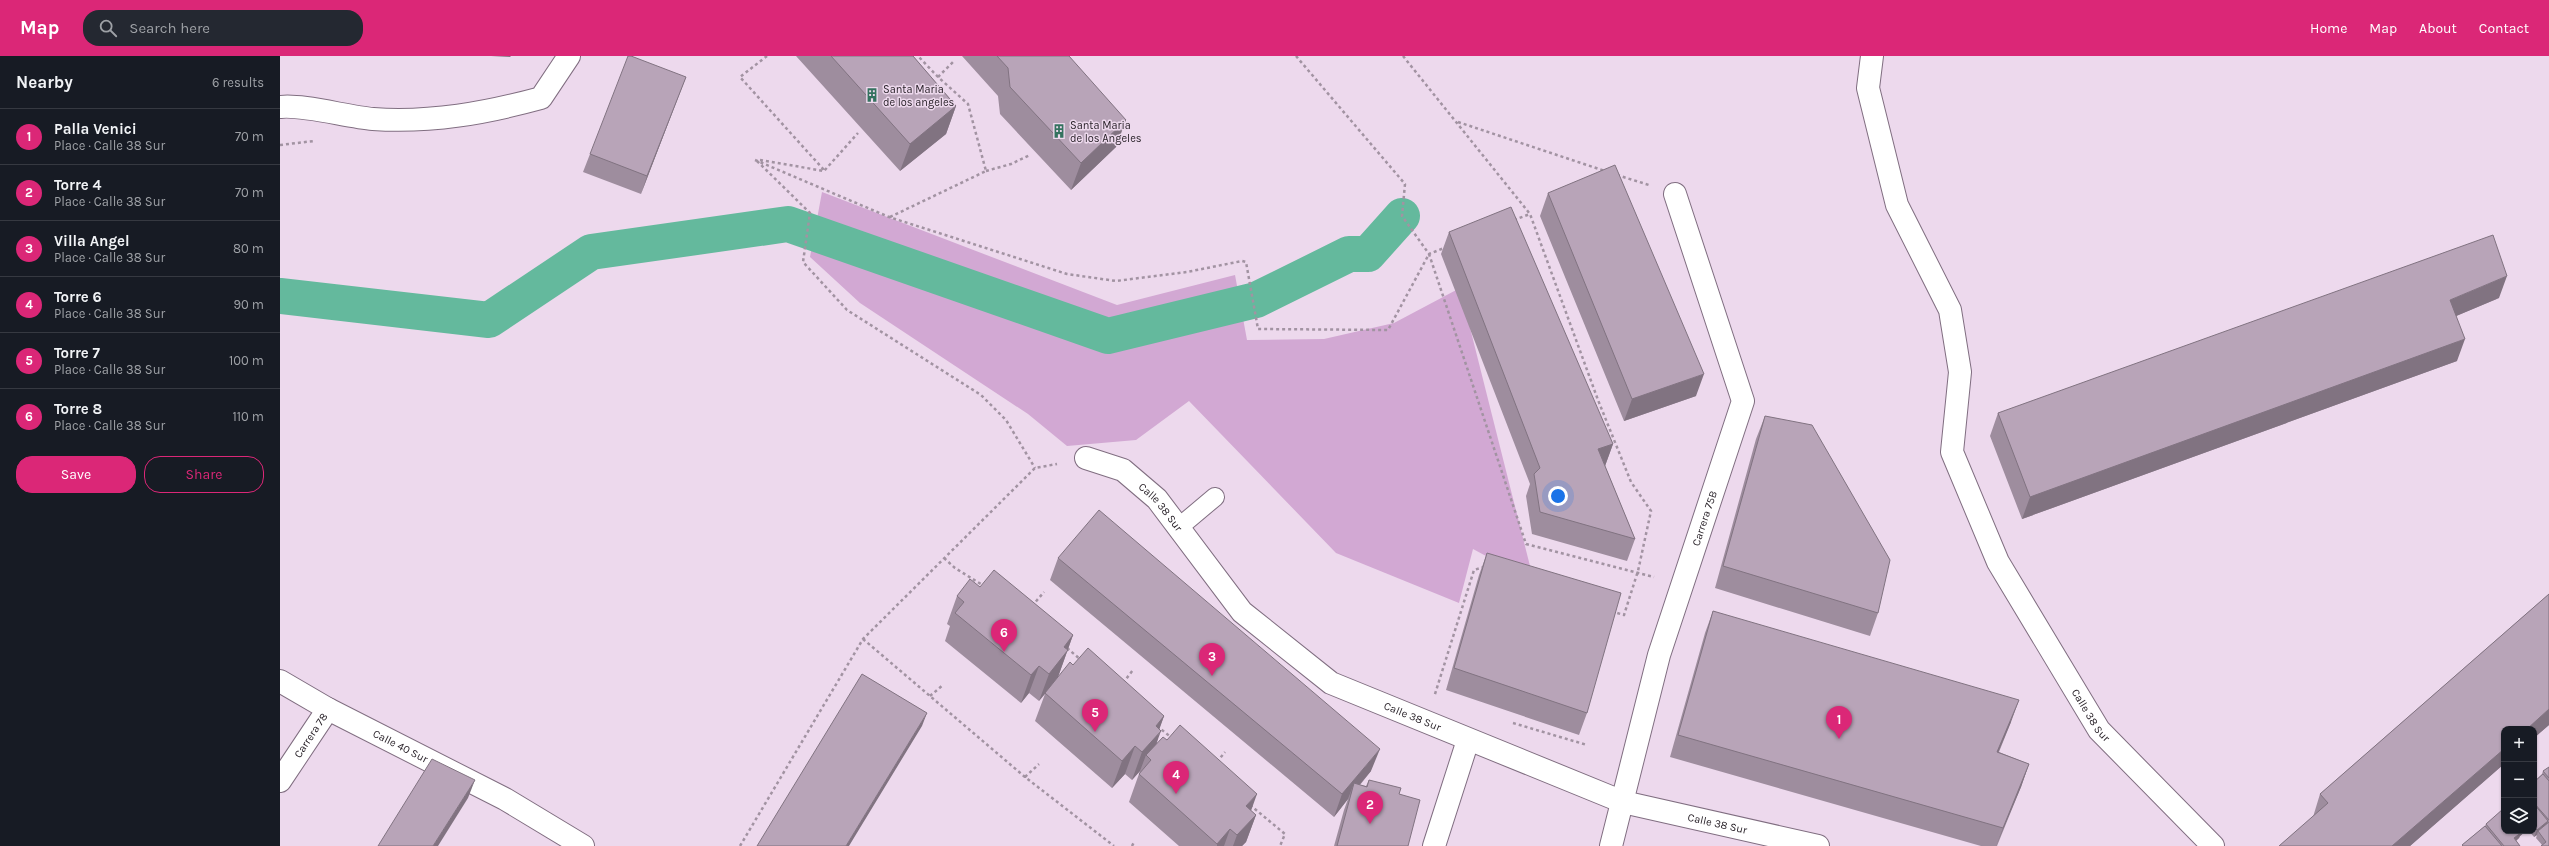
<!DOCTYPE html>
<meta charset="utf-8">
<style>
body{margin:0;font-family:Karla,sans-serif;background:#242831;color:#f1f3f6}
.controls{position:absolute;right:12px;bottom:12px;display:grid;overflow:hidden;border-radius:8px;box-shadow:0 1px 3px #0004}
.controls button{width:36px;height:36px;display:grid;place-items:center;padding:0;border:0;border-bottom:1px solid #363941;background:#171b24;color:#f1f3f6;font:20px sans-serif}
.you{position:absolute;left:1278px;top:440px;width:14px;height:14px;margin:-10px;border:3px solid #fff;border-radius:50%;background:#1a73e8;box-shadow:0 0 0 6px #1a73e833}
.badge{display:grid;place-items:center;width:26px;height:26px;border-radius:50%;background:#db2777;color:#fff;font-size:13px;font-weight:700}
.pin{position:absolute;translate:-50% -33px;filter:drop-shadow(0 1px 2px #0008)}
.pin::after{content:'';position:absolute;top:21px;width:14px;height:12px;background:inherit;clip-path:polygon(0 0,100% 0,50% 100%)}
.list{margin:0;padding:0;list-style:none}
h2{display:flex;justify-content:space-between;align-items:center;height:52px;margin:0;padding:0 16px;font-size:17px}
h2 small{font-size:13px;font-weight:400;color:#9ea1a6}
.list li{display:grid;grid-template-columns:26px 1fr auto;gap:12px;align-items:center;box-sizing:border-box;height:56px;padding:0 16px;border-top:1px solid #363941}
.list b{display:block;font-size:15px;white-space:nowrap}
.list p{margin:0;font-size:13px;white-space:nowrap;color:#9ea1a6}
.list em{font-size:13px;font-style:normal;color:#9ea1a6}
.actions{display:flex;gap:8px;padding:12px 16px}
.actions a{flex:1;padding:9px 0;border:1px solid #db2777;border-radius:16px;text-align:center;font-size:14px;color:#db2777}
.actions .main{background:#db2777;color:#fff}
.icon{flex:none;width:22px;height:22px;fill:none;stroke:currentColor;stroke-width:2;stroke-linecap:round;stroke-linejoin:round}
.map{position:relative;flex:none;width:2269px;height:790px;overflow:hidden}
header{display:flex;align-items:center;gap:24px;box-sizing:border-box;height:56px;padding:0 20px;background:#db2777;color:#fff}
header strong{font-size:19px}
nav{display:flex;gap:22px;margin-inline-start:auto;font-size:14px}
.search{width:280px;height:36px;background:#242831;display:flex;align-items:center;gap:10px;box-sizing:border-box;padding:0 14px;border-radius:16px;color:#9ea1a6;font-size:15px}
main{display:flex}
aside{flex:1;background:#171b24}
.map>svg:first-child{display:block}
.green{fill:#d2a8d3}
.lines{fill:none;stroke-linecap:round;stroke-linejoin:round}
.canal{stroke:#64b99d;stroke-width:36}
.lane-casing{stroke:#806e81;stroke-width:20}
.street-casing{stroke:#806e81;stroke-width:24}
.path{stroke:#a293a2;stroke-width:2.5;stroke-dasharray:3 3;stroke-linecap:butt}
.lane{stroke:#fff;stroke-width:18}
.street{stroke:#fff;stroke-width:22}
.wall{fill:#9e8d9e}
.shaded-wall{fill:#817381}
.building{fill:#b8a4b8;stroke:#817381}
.labels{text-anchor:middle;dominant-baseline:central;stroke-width:3;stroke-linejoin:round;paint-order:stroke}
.poi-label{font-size:11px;fill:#292229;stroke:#edd9ed;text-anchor:start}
.street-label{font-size:11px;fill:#292229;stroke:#edd9ed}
</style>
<header>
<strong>Map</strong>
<div class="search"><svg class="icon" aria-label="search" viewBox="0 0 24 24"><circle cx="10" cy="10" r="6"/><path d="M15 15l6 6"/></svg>Search here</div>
<nav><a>Home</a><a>Map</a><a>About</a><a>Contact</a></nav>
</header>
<main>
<aside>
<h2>Nearby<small>6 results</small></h2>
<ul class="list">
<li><span class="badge">1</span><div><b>Palla Venici</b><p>Place · Calle 38 Sur</p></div><em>70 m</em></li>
<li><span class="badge">2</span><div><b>Torre 4</b><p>Place · Calle 38 Sur</p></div><em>70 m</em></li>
<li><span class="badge">3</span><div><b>Villa Angel</b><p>Place · Calle 38 Sur</p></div><em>80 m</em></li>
<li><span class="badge">4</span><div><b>Torre 6</b><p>Place · Calle 38 Sur</p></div><em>90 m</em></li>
<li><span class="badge">5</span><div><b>Torre 7</b><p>Place · Calle 38 Sur</p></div><em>100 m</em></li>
<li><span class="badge">6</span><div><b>Torre 8</b><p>Place · Calle 38 Sur</p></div><em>110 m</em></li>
</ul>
<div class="actions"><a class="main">Save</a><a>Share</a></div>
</aside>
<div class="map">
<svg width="2269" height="790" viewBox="0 0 2269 790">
<rect width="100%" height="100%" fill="#edd9ed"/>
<!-- green -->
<path class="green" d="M542,136L837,249L955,219L967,284L1044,283L1114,267L1180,232L1250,510L1247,522L1193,493L1179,547L1056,497L909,345L856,384L787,390L748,358L580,247L530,201Z"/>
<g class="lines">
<!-- canal -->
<path class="canal" d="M0,240L209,264L311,196L508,168L828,280L976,244L1069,198H1088L1122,160"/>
<defs>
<path id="lane" d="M898,472L935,441"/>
<g id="street">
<path id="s1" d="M1592,0L1588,32L1617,149L1670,254L1680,316L1672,396L1718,506L1819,674L1933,790"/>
<path d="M0,51C22,48 68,61 93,63C151,67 206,57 261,42L289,0"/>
<path id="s2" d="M806,402L843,414L877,443L962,556L1051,627L1343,746L1538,790"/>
<path id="s3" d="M0,625L48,653L225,743L303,790"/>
<path id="s4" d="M0,725L48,653"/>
<path d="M1154,790L1188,684"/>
<path id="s5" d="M1331,790L1379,599L1463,345L1395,138"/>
</g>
</defs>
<!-- lane casing -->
<use href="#lane" class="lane-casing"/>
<!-- street casing -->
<use href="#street" class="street-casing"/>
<!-- path -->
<path class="path" d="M487,0L460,21L544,114
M1016,0L1125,128L1122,160L1149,198L1164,192
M1123,0L1250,158L1318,344L1351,426L1371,455L1358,515L1344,559L1334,556
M658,21L674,5
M1178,66L1325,115
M0,89L34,85
M475,104L609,161L787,218L836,225L907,216L962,205L966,206L978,273L1108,274L1149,198L1246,488L1374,521
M480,104L544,115L578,77
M477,105L530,157L523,206L567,254L701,339L726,364L755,412
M706,115L731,108L750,99
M1337,119L1369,129
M610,161L706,115L688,48L658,21L638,0
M1234,164L1250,158
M664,502L675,512L704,530
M752,550L764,536
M583,583L745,721L834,790
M787,592L801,604
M843,627L853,614
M1155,638L1194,514L1204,511
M650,640L663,629
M1233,667L1307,689
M877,670L892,682
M937,706L945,696
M745,721L759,708
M970,749L1005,778L1000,790
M460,790L583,583L755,412L777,408
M852,790L854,786"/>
<!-- lane -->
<use href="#lane" class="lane"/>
<!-- street -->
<use href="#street" class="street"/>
</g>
<!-- wall -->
<path class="wall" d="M516,0H633L676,50L666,78L620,115Z
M682,0H789L836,91L791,134L720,58L718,40Z
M406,21L361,138L303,116L310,98Z
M1268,137L1416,340L1344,365L1260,160Z
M1169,176L1333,388L1325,410L1355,483L1347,505L1252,478L1246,440L1250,428L1161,198Z
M2219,242L2176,260L2177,305L1742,463L1710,380L1718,357Z
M1485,360L1598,557L1590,580L1435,532L1476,383Z
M1207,497L1307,657L1299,679L1166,634L1199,519Z
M778,502L1091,715L1080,729L1086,730L1089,724L1119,738L1128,790H1054L1064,754L1068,743L1054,761L770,524Z
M700,531L793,579L778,621L793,609L884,660L879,673L877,687L971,755L976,759L966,786L962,790H899L849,746L860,715L852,724L845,718L832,732L755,665L765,638L759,645L749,637L741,647L665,585L670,570L667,568L677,540Z
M2269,538V669L2254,682V673H2224V708L2130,790H1999L2033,761L2040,738Z
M1433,555L1731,666L1719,696L1749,708L1741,731L1717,790H1701L1390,701L1425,577Z
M2269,711V790L2262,789L2256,782L2257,779L2254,781L2249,775H2254V726L2262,718L2263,715Z
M2224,752V775H2246L2240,780L2239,782L2236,785L2240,790H2182V789L2205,770L2206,768L2223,754Z"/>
<!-- shaded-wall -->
<path class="shaded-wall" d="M211,0H231L230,1Z
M406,21L399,39L361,138L367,120Z
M676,50L666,78L620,115L630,88Z
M846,64L836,91L791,134L801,107Z
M2227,220L2219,242L2162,266L2170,244Z
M2185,283L2177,305L1742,463L1750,441Z
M1424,318L1416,340L1344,365L1352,343Z
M1333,388L1325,410L1318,393Z
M793,579L778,621L759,645L769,618L784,591Z
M759,610L749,637L741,647L751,619Z
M1739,644L1731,666L1709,718L1717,696Z
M2269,653V669L2254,682V673H2247Z
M647,657L642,670L569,790H566Z
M884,660L877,680L881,675L871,702L866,699L860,715L852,724L862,696L876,670Z
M855,690L845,718L832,732L842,705Z
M1100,693L1091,715L1070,740L1074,727L1068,743L1054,761L1062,738Z
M2224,693V708L2130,790H2112Z
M1749,708L1741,731L1716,790L1723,772Z
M195,724L188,742L158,790H153Z
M977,738L967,766L966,750Z
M976,759L966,786L962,790H953L957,779Z
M2268,765L2265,772L2258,775L2257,779L2254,781L2257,774Z
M950,773L944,790H937V788Z
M2242,775H2246L2240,780L2239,782L2231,789L2234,782L2241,776Z"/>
<!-- building -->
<path class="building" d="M348,0H351L406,21L367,120L310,98Z
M551,0H633L676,50L630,88Z
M717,0H789L846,64L801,107L730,31L728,12Z
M1335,109L1424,318L1352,343L1268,137Z
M1231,151L1333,388L1318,393L1355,483L1260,456L1254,418L1260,412L1169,176Z
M2213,179L2227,220L2170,244L2185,283L1750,441L1718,357Z
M1485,360L1532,369L1610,504L1598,557L1443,510Z
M819,454L1100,693L1062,738L778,502Z
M1207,497L1341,537L1307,657L1174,612Z
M714,514L793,579L784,591L788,594L769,618L759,610L751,619L675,557L684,546L677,540L690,523L700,531Z
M2269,538V653L2247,673H2224V693L2112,790H1999L2048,747L2040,738Z
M1433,555L1739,644L1717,696L1749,708L1723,772L1398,679Z
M808,592L884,660L876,670L881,675L862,696L855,690L842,705L765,637L790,606L793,609Z
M582,618L647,657L566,790H477Z
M900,669L977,738L966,750L976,759L957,779L950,773L937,788L859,718L871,704L866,699L883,681L887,684Z
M152,703L195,724L153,790H98Z
M2269,711V722L2263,715Z
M2263,718L2269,725V764L2254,747V726Z
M1089,724L1121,732L1119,738L1140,744L1128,790H1057L1074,727L1087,731Z
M2254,748L2268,765L2257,774L2254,771Z
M2223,753L2224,755V775H2241L2242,776L2234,782L2240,790H2224L2206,768Z
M2269,766V790H2261L2266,786L2258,775Z
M2205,770L2222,790H2183L2182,789Z"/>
<!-- icons -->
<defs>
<symbol id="building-bare" viewBox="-9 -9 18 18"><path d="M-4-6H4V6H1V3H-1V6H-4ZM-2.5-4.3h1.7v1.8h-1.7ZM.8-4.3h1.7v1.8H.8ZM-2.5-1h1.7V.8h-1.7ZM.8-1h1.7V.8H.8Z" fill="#34725f" stroke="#edd9ed" stroke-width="2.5" paint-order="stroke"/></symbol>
</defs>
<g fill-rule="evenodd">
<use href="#building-bare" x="582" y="29" width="20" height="20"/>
<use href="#building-bare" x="769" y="65" width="20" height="20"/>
</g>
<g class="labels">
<!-- poi labels -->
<g class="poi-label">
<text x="603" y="33">Santa Maria<tspan x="603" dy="13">de los angeles</tspan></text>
<text x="790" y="69">Santa Maria<tspan x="790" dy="13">de los Angeles</tspan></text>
</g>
<!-- street labels -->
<g class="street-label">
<text stroke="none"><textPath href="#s2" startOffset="92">Calle 38 Sur</textPath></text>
<text stroke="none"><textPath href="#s5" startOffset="341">Carrera 75B</textPath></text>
<text stroke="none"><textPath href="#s1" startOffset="712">Calle 38 Sur</textPath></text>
<text stroke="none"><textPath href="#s2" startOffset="427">Calle 38 Sur</textPath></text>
<text stroke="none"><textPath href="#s4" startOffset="55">Carrera 78</textPath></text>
<text stroke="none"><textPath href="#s3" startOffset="137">Calle 40 Sur</textPath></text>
<text stroke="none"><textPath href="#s2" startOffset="751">Calle 38 Sur</textPath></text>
</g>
</g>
</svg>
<div class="controls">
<button>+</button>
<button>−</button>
<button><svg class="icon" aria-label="layers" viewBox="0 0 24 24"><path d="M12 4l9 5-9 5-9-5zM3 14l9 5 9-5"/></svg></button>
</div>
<div class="you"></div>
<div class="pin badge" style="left:1559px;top:683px">1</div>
<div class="pin badge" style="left:1090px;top:768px">2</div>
<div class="pin badge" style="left:932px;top:620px">3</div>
<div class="pin badge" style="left:896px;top:738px">4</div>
<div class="pin badge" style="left:815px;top:676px">5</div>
<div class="pin badge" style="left:724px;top:596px">6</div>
</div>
</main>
